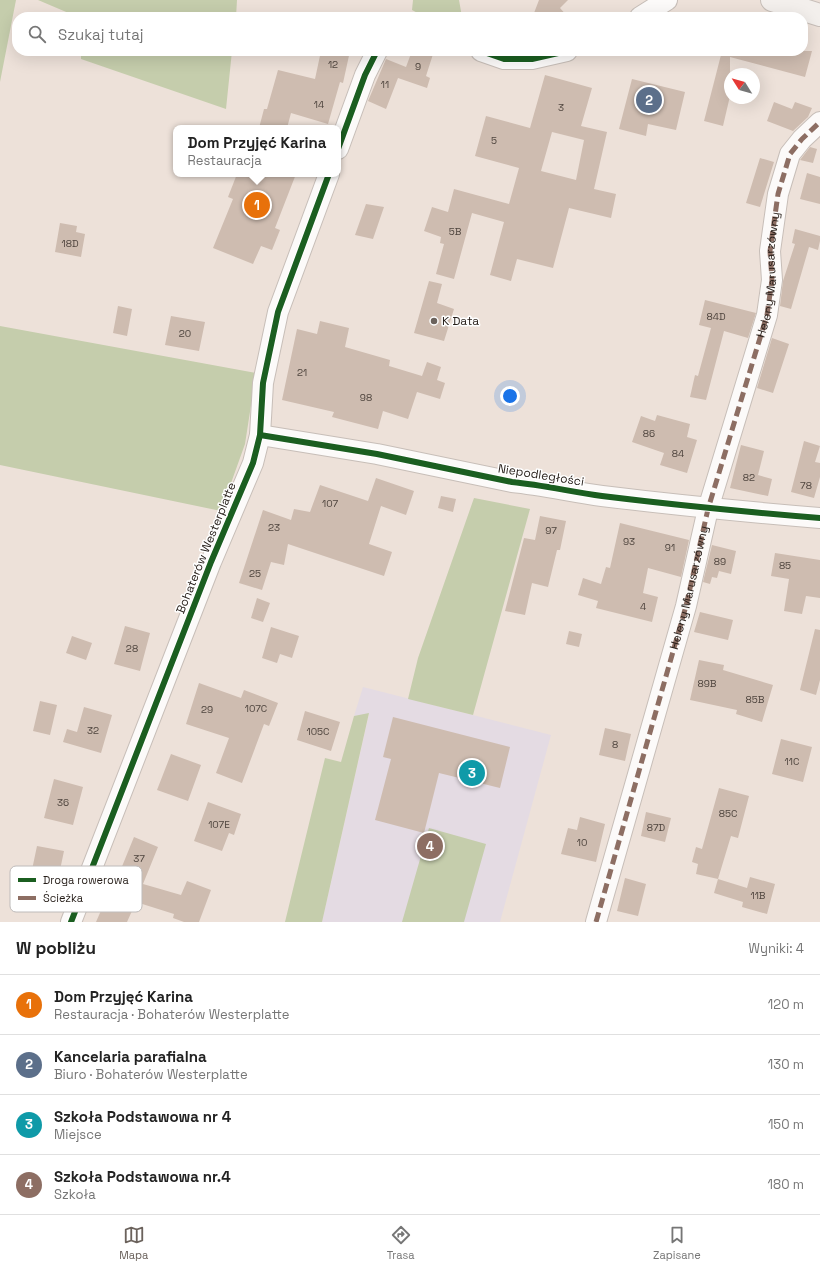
<!DOCTYPE html>
<html lang="pl">
<meta charset="utf-8">
<style>
body{margin:0;font-family:"Space Grotesk",sans-serif;background:#f2f2f2;color:#222}
.compass{position:absolute;left:724px;top:68px;width:36px;height:36px;border-radius:50%;background:#fff;box-shadow:0 4px 16px #0002;rotate:307deg}
.you{position:absolute;left:510px;top:396px;width:14px;height:14px;margin:-10px;border:3px solid #fff;border-radius:50%;background:#1a73e8;box-shadow:0 0 0 6px #1a73e833}
.badge{display:grid;place-items:center;width:26px;height:26px;border-radius:50%;background:#6b625c;color:#fff;font-size:13px;font-weight:700}
.pin{position:absolute;translate:-50% -50%;border:2px solid #fff;box-shadow:0 1px 4px #0006}
.popup{position:absolute;left:173px;top:125px;width:168px;height:52px;box-sizing:border-box;display:grid;place-content:center;border-radius:8px;background:#fff;filter:drop-shadow(0 1px 3px #0005);font-size:13px;white-space:nowrap;color:#767676}
.popup b{font-size:15px;color:#222}
.popup::after{content:'';position:absolute;left:50%;top:100%;margin-left:-8px;border:8px solid transparent;border-top-color:#fff}
.list{margin:0;padding:0;list-style:none}
h2{display:flex;justify-content:space-between;align-items:center;height:52px;margin:0;padding:0 16px;font-size:17px}
h2 small{font-size:13px;font-weight:400;color:#767676}
.list li{display:grid;grid-template-columns:26px 1fr auto;gap:12px;align-items:center;box-sizing:border-box;height:60px;padding:0 16px;border-top:1px solid #e0e0e0}
.list b{display:block;font-size:15px;white-space:nowrap}
.list p{margin:0;font-size:13px;white-space:nowrap;color:#767676}
.list em{font-size:13px;font-style:normal;color:#767676}
.icon{flex:none;width:22px;height:22px;fill:none;stroke:currentColor;stroke-width:2;stroke-linecap:round;stroke-linejoin:round}
.map{position:relative;flex:none;width:820px;height:922px;overflow:hidden}
.search{position:absolute;background:#fff;box-shadow:0 4px 16px #0002;left:12px;right:12px;top:12px;height:44px;display:flex;align-items:center;gap:10px;box-sizing:border-box;padding:0 14px;border-radius:16px;color:#767676;font-size:15px}
.sheet{height:292px;background:#fff}
nav{display:flex;justify-content:space-around;align-items:center;box-sizing:border-box;height:56px;border-top:1px solid #e0e0e0;background:#fff;font-size:11px;color:#767676}
nav a{display:grid;justify-items:center;gap:2px}
nav .on{color:#6b625c}
.map>svg:first-child{display:block}
.education{fill:#e4dbe3}
.green{fill:#c5cdac}
.building{fill:#cebcb0;fill-rule:evenodd}
.lines{fill:none;stroke-linecap:round;stroke-linejoin:round}
.minor-casing{stroke:#c7beb8;stroke-width:22}
.secondary-casing{stroke:#c7beb8;stroke-width:24}
.minor{stroke:#fcfaf9;stroke-width:20}
.secondary{stroke:#f3efec;stroke-width:22}
.quiet{stroke:#8d6e63;stroke-width:5;stroke-dasharray:10 5;stroke-linecap:butt}
.cycleway-casing{stroke:#fff;stroke-width:8}
.cycleway{stroke:#1b5e20;stroke-width:6}
.poi-dot{fill:#6b625c;stroke:#fff;stroke-width:1.5}
.labels{text-anchor:middle;dominant-baseline:central;stroke-width:3;stroke-linejoin:round;paint-order:stroke}
.number-label{font-size:10px;fill:#4f453e}
.street-label{font-size:12px;fill:#251d18;stroke:#fff}
.poi-label{font-size:12px;fill:#251d18;stroke:#fff;text-anchor:start}
.key{fill:#fff;stroke:#bebbba;stroke-width:1}
.key-label{font-size:11px;fill:#251d18}
</style>
<div class="map">
<svg width="820" height="922" viewBox="0 0 820 922">
<rect width="100%" height="100%" fill="#ede1d9"/>
<!-- education -->
<path class="education" d="M363,687L551,735L500,922H322L369,714L354,716Z"/>
<!-- green -->
<path class="green" d="M0,0H16L0,82Z
M38,0H237L236,17H78Z
M413,0H459L462,17H425L412,10Z
M81,51H232L226,109L81,59Z
M0,326L256,373L245,444L221,511L0,465Z
M474,498L530,509L473,715L408,699L418,658Z
M369,713L322,922H285L325,758L341,762L354,716Z
M429,828L486,844L464,922H402Z"/>
<!-- building -->
<path class="building" d="M539,0H568L560,8L568,17H556L534,13Z
M321,51H350L343,83L340,82L328,124L291,113L287,128H259L264,109H267L278,70L315,79Z
M412,51H434L426,76L430,78L427,88L398,78L386,109L368,101L386,59L406,67Z
M722,51H812L805,77L730,57V96L723,126L704,121Z
M545,75L592,88L581,126L607,132L594,189L616,194L611,218L569,208L553,268L517,259L511,281L490,275L504,222L472,213L454,279L436,274L444,244L440,243L441,237L424,231L432,207L448,212L454,189L509,204L519,168L475,156L486,116L530,128ZM552,132L584,140L576,180L541,171Z
M632,79L685,92L676,130L648,124L646,136L619,129Z
M774,102L792,109L795,102L812,108L808,117L793,131L767,121Z
M810,147L817,149L813,163L800,160Z
M760,158L774,162L760,207L746,203Z
M807,173L820,177V204L800,199Z
M237,174H296L275,228L280,230L272,250L261,246L253,264L213,248L233,199L228,197Z
M366,204L384,207L373,239L355,235Z
M60,223L77,226L76,232L85,234L81,257L55,252Z
M795,229L820,236V241L818,250L809,247L791,309L780,306L783,281L795,244L792,243Z
M429,281L442,284L437,303L454,309L444,341L414,333Z
M705,300L756,313L748,338L724,331L706,400L690,397L695,375L698,376L711,328L699,325Z
M118,306L132,309L127,336L113,333Z
M171,316L205,322L199,351L165,345Z
M320,321L349,328L345,347L390,360L389,366L422,376L427,362L441,367L437,380L445,383L440,399L417,392L408,419L383,411L378,429L332,417L334,412L282,400L297,329L317,334Z
M772,338L789,344L773,393L757,388Z
M657,415L690,424L687,437L697,440L687,473L660,465L664,453L632,442L641,416L655,421Z
M804,441L820,446L815,462L820,463V477L814,498L791,492Z
M741,445L764,451L758,475L772,479L768,496L730,488Z
M376,478L414,491L406,515L381,506L369,544L392,552L384,576L288,544L284,565L271,562L262,590L239,583L263,510L291,520L294,509L310,512L320,485L368,501Z
M441,496L456,499L453,512L438,508Z
M540,516L566,521L560,550H557L548,587L532,583L525,615L505,611L524,538L535,540Z
M620,523L689,540L681,577L648,568L643,593L658,597L652,622L596,608L598,601L578,595L583,578L601,584L606,567L610,568Z
M712,545L736,551L731,574L719,571L717,578L712,577L710,584L703,582Z
M775,553L820,560V598L806,596L802,614L784,611L789,579L771,576Z
M257,598L270,603L263,622L251,618Z
M700,612L733,620L728,640L694,632Z
M125,626L150,633L140,671L114,664Z
M271,627L299,636L292,658L280,654L277,663L262,658Z
M815,629L820,630V680L816,695L800,690Z
M569,631L582,634L579,647L566,644Z
M72,636L92,643L86,660L66,653Z
M699,660L724,665L723,670L773,685L762,722L736,714L737,710L690,700Z
M199,683L241,698L244,690L278,703L269,726L264,724L242,783L216,773L229,738L186,724Z
M40,701L57,705L50,735L33,731Z
M84,707L112,715L101,753L63,742L67,729L77,732Z
M305,711L340,722L331,751L297,740Z
M393,717L510,747L500,788L439,773L424,833L375,820L391,759L383,757Z
M605,728L631,734L625,761L599,755Z
M781,739L812,747L803,782L772,774Z
M171,754L201,765L188,801L157,790Z
M54,779L83,787L73,825L44,818Z
M719,788L749,796L738,838L731,836L718,879L696,874L698,864L692,862L696,847L702,849Z
M208,802L241,814L234,835L229,833L222,851L194,841Z
M646,812L671,818L665,842L641,836Z
M580,817L605,824L596,862L561,854L568,828L577,830Z
M134,837L158,847L143,884L181,895L187,881L211,890L199,922H184L173,918L174,914L136,902L127,922H96L110,890L112,891Z
M37,846L64,851L56,889L29,884Z
M750,877L775,884L767,914L742,907L743,902L714,893L718,879L747,888Z
M625,878L646,884L638,916L617,911Z"/>
<g class="lines">
<defs>
<g id="minor">
<path d="M640,17L667,0"/>
<path d="M481,51L504,59H532L567,51"/>
<path d="M338,149L365,75L377,51"/>
<path d="M260,435L377,454L512,482C543,485 572,492 602,496C675,505 747,512 820,518"/>
<path d="M71,922L211,562L253,463L260,435L263,383L278,312L329,174"/>
<path id="s1" d="M596,922L686,606L708,509L767,315L772,280L770,251L778,194L790,154L802,139L820,122"/>
</g>
<path id="secondary" d="M772,0L820,15"/>
</defs>
<!-- minor casing -->
<use href="#minor" class="minor-casing"/>
<!-- secondary casing -->
<use href="#secondary" class="secondary-casing"/>
<!-- minor -->
<use href="#minor" class="minor"/>
<!-- secondary -->
<use href="#secondary" class="secondary"/>
<!-- quiet -->
<path class="quiet" d="M596,922L686,606L708,509L767,315L772,280L770,251L778,194L790,154L802,139L820,122"/>
<defs>
<path id="cycleway" d="M481,51L504,59H532L567,51
M338,149L365,75L377,51
M260,435L377,454L512,482C543,485 572,492 602,496C675,505 747,512 820,518
M71,922L211,562L253,463L260,435L263,383L278,312L329,174"/>
</defs>
<!-- cycleway casing -->
<use href="#cycleway" class="cycleway-casing"/>
<!-- cycleway -->
<use href="#cycleway" class="cycleway"/>
</g>
<!-- markers -->
<circle class="poi-dot" cx="434" cy="321" r="4"/>
<g class="labels">
<!-- number labels -->
<g class="number-label">
<text x="333" y="64">12</text>
<text x="418" y="66">9</text>
<text x="385" y="84">11</text>
<text x="319" y="104">14</text>
<text x="561" y="107">3</text>
<text x="494" y="140">5</text>
<text x="455" y="231">5B</text>
<text x="70" y="243">18D</text>
<text x="716" y="316">84D</text>
<text x="185" y="333">20</text>
<text x="302" y="372">21</text>
<text x="366" y="397">98</text>
<text x="649" y="433">86</text>
<text x="678" y="453">84</text>
<text x="749" y="477">82</text>
<text x="806" y="485">78</text>
<text x="330" y="503">107</text>
<text x="274" y="527">23</text>
<text x="551" y="530">97</text>
<text x="629" y="541">93</text>
<text x="670" y="547">91</text>
<text x="720" y="561">89</text>
<text x="785" y="565">85</text>
<text x="255" y="573">25</text>
<text x="643" y="606">4</text>
<text x="132" y="648">28</text>
<text x="707" y="683">89B</text>
<text x="755" y="699">85B</text>
<text x="256" y="708">107C</text>
<text x="207" y="709">29</text>
<text x="93" y="730">32</text>
<text x="318" y="731">105C</text>
<text x="615" y="744">8</text>
<text x="792" y="761">11C</text>
<text x="63" y="802">36</text>
<text x="728" y="813">85C</text>
<text x="219" y="824">107E</text>
<text x="656" y="827">87D</text>
<text x="582" y="842">10</text>
<text x="139" y="858">37</text>
<text x="758" y="895">11B</text>
</g>
<!-- street labels -->
<g class="street-label">
<text stroke="none"><textPath href="#s1" startOffset="671">Heleny Marusarzówny</textPath></text>
<text transform="translate(541 475) rotate(9)">Niepodległości</text>
<text transform="translate(206 548) rotate(-68)">Bohaterów Westerplatte</text>
<text stroke="none"><textPath href="#s1" startOffset="347">Heleny Marusarzówny</textPath></text>
</g>
<!-- poi labels -->
<g class="poi-label">
<text x="442" y="321">K Data</text>
</g>
</g>
<!-- legend -->
<rect x="10" y="866" width="132" height="46" rx="6" class="key"/>
<rect x="18" y="878" width="18" height="4" fill="#1b5e20"/>
<rect x="18" y="896" width="18" height="4" fill="#8d6e63"/>
<g class="key-label">
<text x="43" y="884">Droga rowerowa</text>
<text x="43" y="902">Ścieżka</text>
</g>
</svg>
<svg class="compass" viewBox="-18 -18 36 36"><path d="M0-13l5 13h-10z" fill="#e53935"/><path d="M0 13l5-13h-10z" fill="#767676"/></svg>
<div class="you"></div>
<div class="pin badge" style="left:257px;top:205px;background:#e8710a">1</div>
<div class="popup"><b>Dom Przyjęć Karina</b>Restauracja</div>
<div class="pin badge" style="left:649px;top:100px;background:#5c6f8a">2</div>
<div class="pin badge" style="left:472px;top:773px;background:#0f9aa8">3</div>
<div class="pin badge" style="left:430px;top:846px;background:#8d6e63">4</div>
<div class="search"><svg class="icon" aria-label="search" viewBox="0 0 24 24"><circle cx="10" cy="10" r="6"/><path d="M15 15l6 6"/></svg>Szukaj tutaj</div>
</div>
<section class="sheet">
<h2>W pobliżu<small>Wyniki: 4</small></h2>
<ul class="list">
<li><span class="badge" style="background:#e8710a">1</span><div><b>Dom Przyjęć Karina</b><p>Restauracja · Bohaterów Westerplatte</p></div><em>120 m</em></li>
<li><span class="badge" style="background:#5c6f8a">2</span><div><b>Kancelaria parafialna</b><p>Biuro · Bohaterów Westerplatte</p></div><em>130 m</em></li>
<li><span class="badge" style="background:#0f9aa8">3</span><div><b>Szkoła Podstawowa nr 4</b><p>Miejsce</p></div><em>150 m</em></li>
<li><span class="badge" style="background:#8d6e63">4</span><div><b>Szkoła Podstawowa nr.4</b><p>Szkoła</p></div><em>180 m</em></li>
</ul>
</section>
<nav>
<a class="on"><svg class="icon" aria-label="map" viewBox="0 0 24 24"><path d="M3 6l6-2 6 2 6-2v14l-6 2-6-2-6 2zM9 4v14M15 6v14"/></svg>Mapa</a>
<a><svg class="icon" aria-label="directions" viewBox="0 0 24 24"><path d="M12 3l9 9-9 9-9-9zM9 14v-3h6M13 9l2 2-2 2"/></svg>Trasa</a>
<a><svg class="icon" aria-label="saved" viewBox="0 0 24 24"><path d="M7 4h10v16l-5-4-5 4z"/></svg>Zapisane</a>
</nav>
